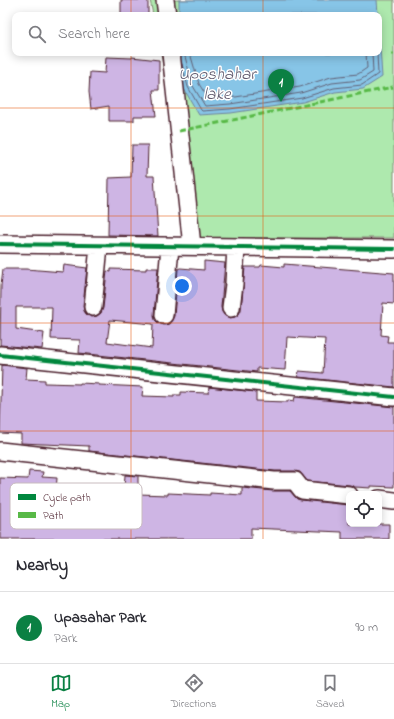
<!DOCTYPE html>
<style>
body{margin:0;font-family:"Indie Flower",sans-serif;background:#f7f7f7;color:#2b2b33}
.controls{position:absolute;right:12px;bottom:12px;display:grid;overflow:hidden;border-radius:8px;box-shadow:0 2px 10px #0003}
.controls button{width:36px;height:36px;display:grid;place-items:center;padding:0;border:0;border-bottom:1px solid #e1e1e2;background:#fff;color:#2b2b33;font:20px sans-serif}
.you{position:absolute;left:182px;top:286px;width:14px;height:14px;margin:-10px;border:3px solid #fff;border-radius:50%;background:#1a73e8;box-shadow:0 0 0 6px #1a73e833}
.badge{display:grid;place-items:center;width:26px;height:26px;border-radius:50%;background:#0b8043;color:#fff;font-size:13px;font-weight:700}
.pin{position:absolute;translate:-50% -33px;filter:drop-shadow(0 1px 2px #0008)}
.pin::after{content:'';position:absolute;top:21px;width:14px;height:12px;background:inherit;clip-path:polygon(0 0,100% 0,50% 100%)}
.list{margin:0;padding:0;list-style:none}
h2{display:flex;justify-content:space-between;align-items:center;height:52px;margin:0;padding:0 16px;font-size:17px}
h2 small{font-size:13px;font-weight:400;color:#7c7c81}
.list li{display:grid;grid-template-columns:26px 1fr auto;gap:12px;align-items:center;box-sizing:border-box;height:72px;padding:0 16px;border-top:1px solid #e1e1e2}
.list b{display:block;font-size:15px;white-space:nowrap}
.list p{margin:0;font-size:13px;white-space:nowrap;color:#7c7c81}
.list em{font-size:13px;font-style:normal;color:#7c7c81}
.icon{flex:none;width:22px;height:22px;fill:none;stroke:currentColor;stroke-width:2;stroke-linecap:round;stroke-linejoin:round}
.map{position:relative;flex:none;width:394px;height:539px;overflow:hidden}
.search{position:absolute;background:#fff;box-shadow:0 2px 10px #0003;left:12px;right:12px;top:12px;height:44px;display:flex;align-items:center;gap:10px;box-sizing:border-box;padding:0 14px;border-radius:8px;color:#7c7c81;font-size:15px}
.sheet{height:124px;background:#fff}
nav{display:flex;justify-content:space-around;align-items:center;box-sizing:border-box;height:56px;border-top:1px solid #e1e1e2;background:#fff;font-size:11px;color:#7c7c81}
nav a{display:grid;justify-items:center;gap:2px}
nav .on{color:#0b8043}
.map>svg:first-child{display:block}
.green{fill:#aee9ae;stroke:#7c846c}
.water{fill:#87c5e7;stroke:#6f839c}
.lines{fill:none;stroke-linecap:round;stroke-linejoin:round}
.shore{stroke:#626176;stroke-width:1}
.building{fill:#ceb5e4;stroke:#4a1f2b;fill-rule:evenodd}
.street-casing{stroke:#4a1f2b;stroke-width:20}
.street{stroke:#fff;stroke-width:17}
.quiet{stroke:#58b947;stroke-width:3;stroke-dasharray:6 3;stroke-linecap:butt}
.cycleway-casing{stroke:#fff;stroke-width:6}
.cycleway{stroke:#00873e;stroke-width:4}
.grid{fill:none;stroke:#e8590c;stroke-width:1;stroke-opacity:0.55}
.labels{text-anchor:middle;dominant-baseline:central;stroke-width:3;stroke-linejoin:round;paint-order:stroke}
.water-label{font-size:17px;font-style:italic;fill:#5f596d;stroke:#fff}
.key{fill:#fff;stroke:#c9bcbf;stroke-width:1}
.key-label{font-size:11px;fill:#4a1f2b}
</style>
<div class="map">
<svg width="394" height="539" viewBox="0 0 394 539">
<rect width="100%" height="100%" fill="#fff"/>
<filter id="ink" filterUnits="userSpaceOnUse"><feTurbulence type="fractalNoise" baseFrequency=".025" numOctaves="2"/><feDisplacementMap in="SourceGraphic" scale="8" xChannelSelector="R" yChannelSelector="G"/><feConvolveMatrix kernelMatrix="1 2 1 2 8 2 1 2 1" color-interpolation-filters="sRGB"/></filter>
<g filter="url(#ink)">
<!-- green -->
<path class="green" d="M150,0H394V238H187L161,53H379V15H153Z"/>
<!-- water -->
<path class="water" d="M179,0H377L378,15H178L179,9Z
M379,31L382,77L363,89L335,92L303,102L231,113L199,115L184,89L175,54V53H379Z"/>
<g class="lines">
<!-- shore -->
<path class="shore" d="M184,53L193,86L205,106L230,104L301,93L332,83L360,80L373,72L372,53
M190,53L199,84L209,100L229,98L300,87L331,77L358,74L367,68L366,53
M182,64L188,87L201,110L202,111L230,109L302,98L334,88L362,85L378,74L377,53"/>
</g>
<!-- building -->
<path class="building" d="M121,0H148V15H121Z
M106,57L132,58V57L159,60V90H153L156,116H134V121H109V106L91,109L89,92L90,72L105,73Z
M132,145H148L147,176H154L158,236L108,235L109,178L131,177Z
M204,261L225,263L221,307L222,312L225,316L230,318L235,317L239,314L241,310L245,267H260L261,265L284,267V264L394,273V304L383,303L381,335L388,336L387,342H394V387L298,377L299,371L323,373L325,339L287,337L285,370L257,368V372L79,353L80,340L51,339L52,307H16V329L44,333L42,349L0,345L1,285L3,269H26L63,272L64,265L87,268L83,306L84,311L87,315L92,317L97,316L101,313L103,308L107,271L111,272V269L146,270V268H158L154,315L155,320L158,323L164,325L169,324L172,320L174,316L178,269L180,268L204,270ZM110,320L153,324L152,348L107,342Z
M2,365L27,368L26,379L45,380V383L80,384V383L99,384V385L143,387L142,396L174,397V395H181V392L208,393L209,387L256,392V401L288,402V400L294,401L295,397L394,407V487L371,486V488L355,487L350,485L307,481L300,472L295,471H275L89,451V446L21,443V434L0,433Z
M29,471L43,472L42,477L57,478L56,491L72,492V499L100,501L101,488L124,489L125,475L138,476V494L168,495V493L210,495V493L242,495V488L273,491H290L297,499L301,500L349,505V524H389V539H342V532L251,528V539H0V478L28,479Z"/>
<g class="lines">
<defs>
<path id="street" d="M165,0L167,15
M171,53L192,246
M0,244L394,249
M93,307L99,246
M231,308L234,284L236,247
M164,315L170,247
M0,355L394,397
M0,451L274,481H295L302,490L349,495
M379,499L394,501"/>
</defs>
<!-- street casing -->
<use href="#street" class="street-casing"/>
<!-- street -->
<use href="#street" class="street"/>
<!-- quiet -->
<path class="quiet" d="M392,54H394
M179,131L393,87"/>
<defs>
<path id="cycleway" d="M0,244L394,249
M0,355L394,397"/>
</defs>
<!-- cycleway casing -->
<use href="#cycleway" class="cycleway-casing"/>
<!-- cycleway -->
<use href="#cycleway" class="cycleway"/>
</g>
</g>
<!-- grid -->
<path class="grid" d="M131,0V15M263,0V15M131,53V539M263,53V539M0,108H394M0,216H394M0,323H394M0,431H394"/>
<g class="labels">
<!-- water labels -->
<g class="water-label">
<text x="217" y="74">Uposhahar<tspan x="217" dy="20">lake</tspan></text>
</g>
</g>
<!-- legend -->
<rect x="10" y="483" width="132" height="46" rx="6" class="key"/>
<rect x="18" y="494" width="18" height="6" fill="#00873e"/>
<rect x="18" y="512" width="18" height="6" fill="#58b947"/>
<g class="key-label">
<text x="43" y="501">Cycle path</text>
<text x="43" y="519">Path</text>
</g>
</svg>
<div class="controls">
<button><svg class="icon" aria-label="locate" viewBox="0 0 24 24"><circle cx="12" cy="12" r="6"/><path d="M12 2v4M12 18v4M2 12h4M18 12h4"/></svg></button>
</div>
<div class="you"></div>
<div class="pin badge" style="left:281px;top:102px">1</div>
<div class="search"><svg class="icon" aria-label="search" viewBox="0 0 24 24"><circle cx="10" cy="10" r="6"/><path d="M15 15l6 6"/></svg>Search here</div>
</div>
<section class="sheet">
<h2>Nearby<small></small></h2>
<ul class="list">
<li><span class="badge">1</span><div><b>Upasahar Park</b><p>Park</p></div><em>90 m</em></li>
</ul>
</section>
<nav>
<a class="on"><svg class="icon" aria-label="map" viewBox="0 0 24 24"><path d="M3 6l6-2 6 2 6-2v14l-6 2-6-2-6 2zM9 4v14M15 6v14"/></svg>Map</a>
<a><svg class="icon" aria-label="directions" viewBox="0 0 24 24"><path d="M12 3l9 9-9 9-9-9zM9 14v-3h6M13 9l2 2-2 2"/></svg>Directions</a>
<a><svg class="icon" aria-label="saved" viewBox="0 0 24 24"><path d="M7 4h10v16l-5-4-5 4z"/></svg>Saved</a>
</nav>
